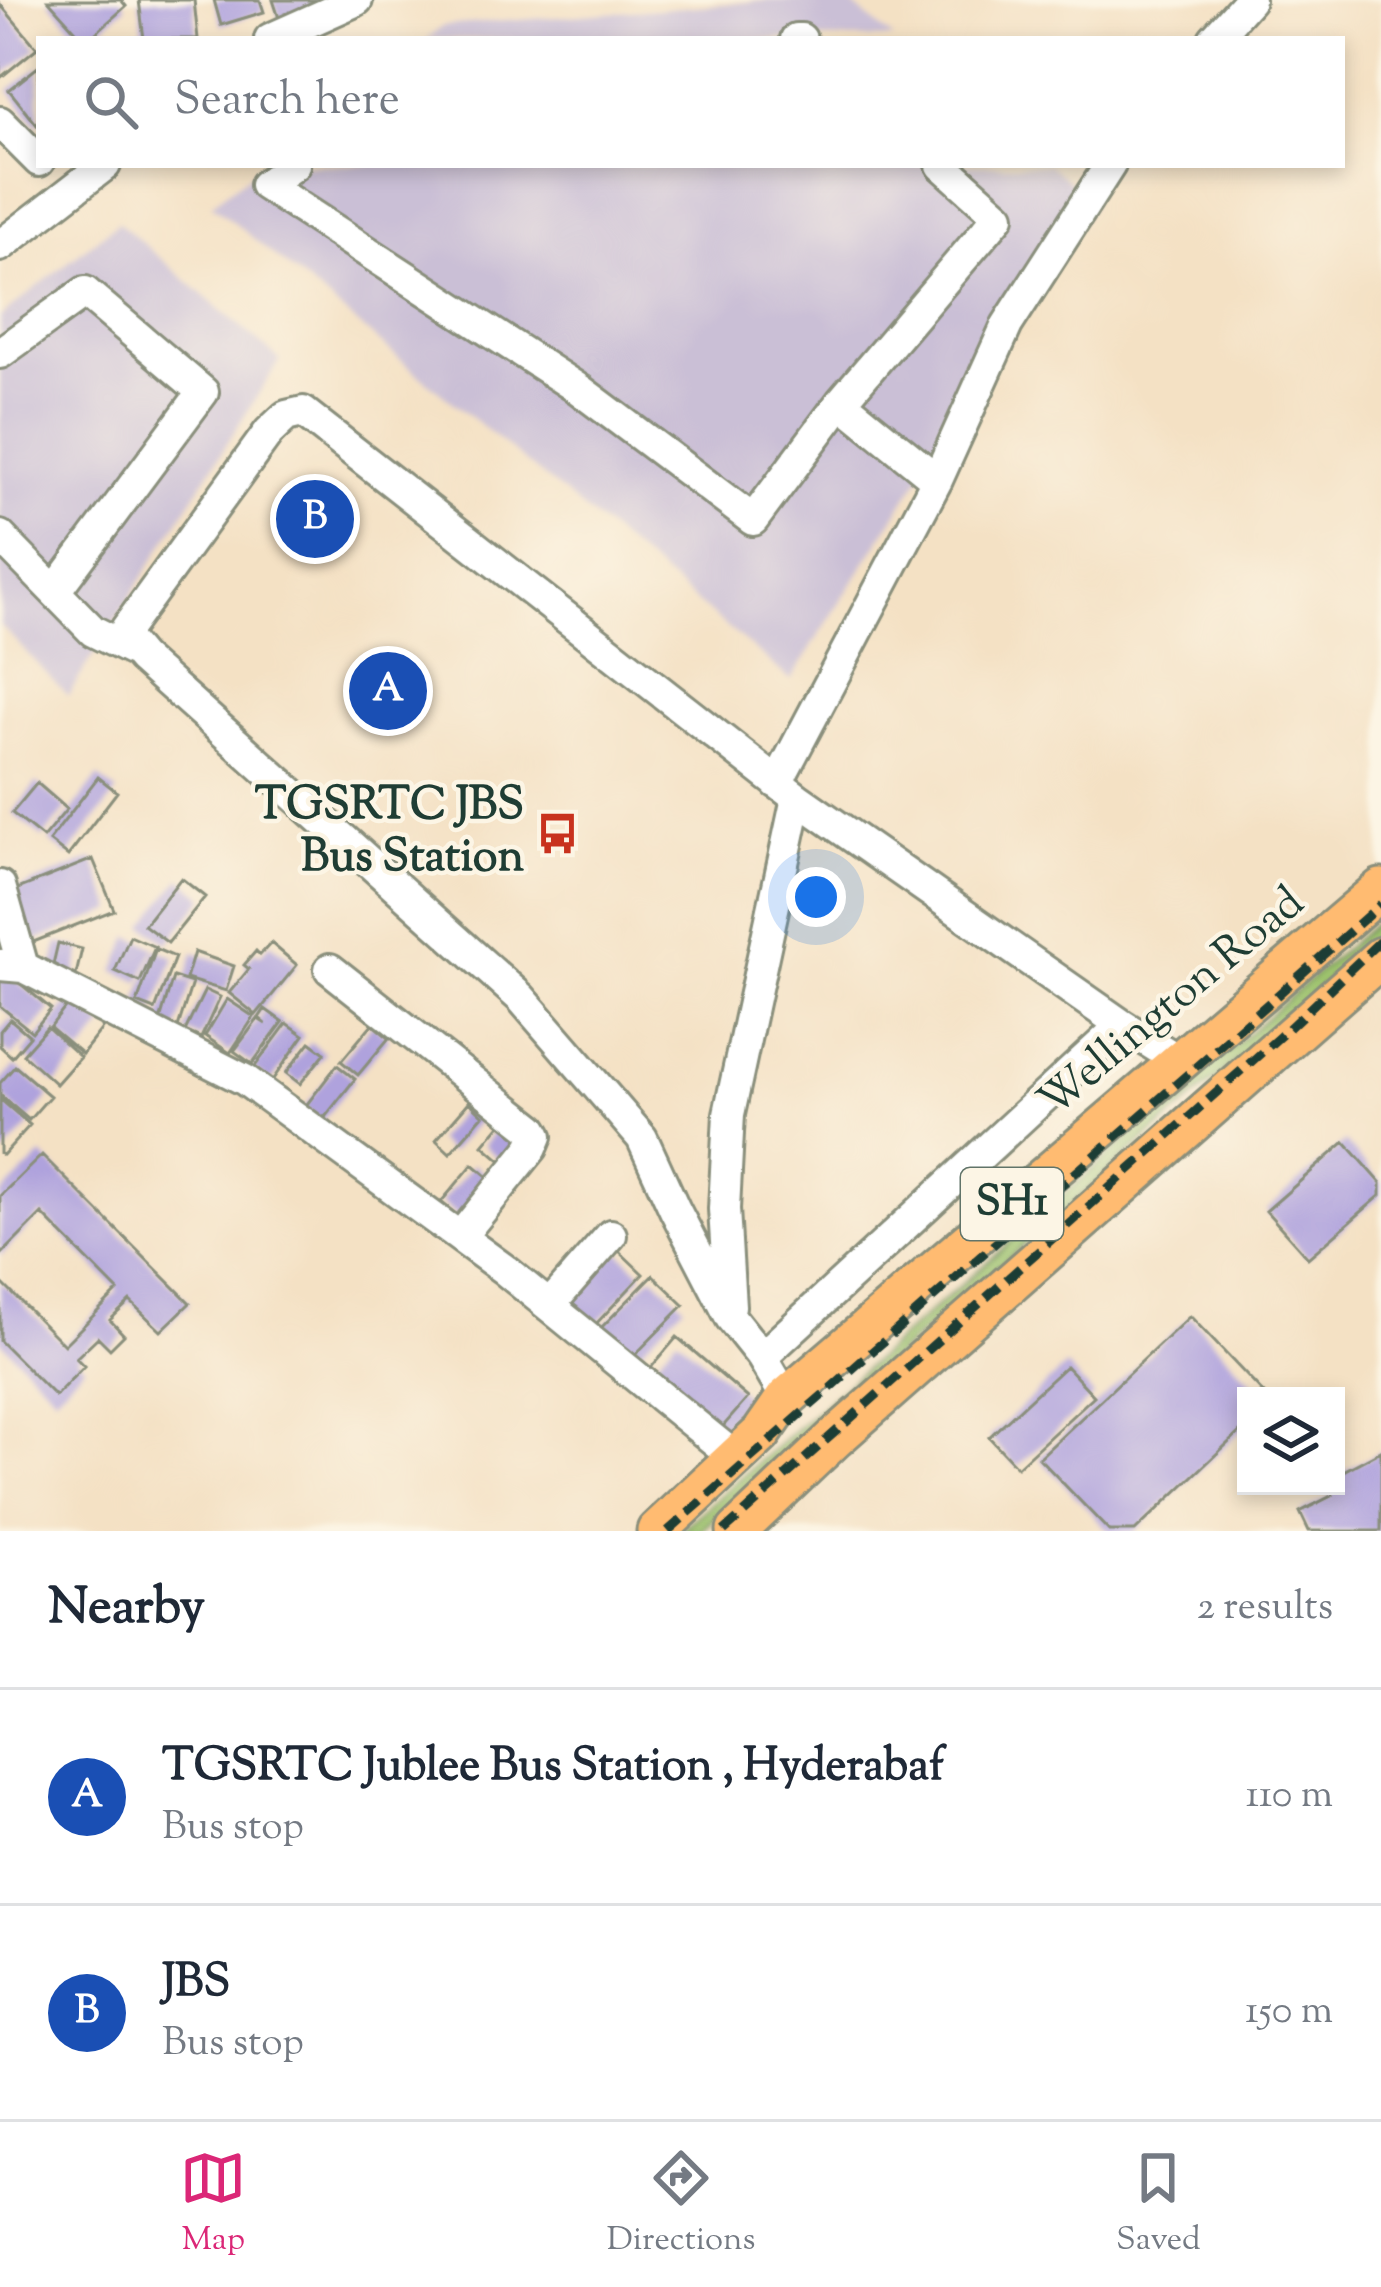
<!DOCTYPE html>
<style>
body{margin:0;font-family:"Sorts Mill Goudy",serif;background:#f6f6f7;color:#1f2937}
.controls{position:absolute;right:36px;bottom:36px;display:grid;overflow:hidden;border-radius:0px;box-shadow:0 6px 18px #0003}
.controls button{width:108px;height:108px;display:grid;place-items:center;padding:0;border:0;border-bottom:3px solid #e0e1e3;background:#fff;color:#1f2937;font:60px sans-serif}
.you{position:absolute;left:816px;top:897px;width:42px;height:42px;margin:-30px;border:9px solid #fff;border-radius:50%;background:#1a73e8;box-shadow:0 0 0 18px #1a73e833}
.badge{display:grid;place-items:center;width:78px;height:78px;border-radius:50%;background:#db2777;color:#fff;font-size:39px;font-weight:700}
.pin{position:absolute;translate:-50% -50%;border:6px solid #fff;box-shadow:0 3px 12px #0006}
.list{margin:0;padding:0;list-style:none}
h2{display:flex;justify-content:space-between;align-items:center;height:156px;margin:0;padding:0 48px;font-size:51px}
h2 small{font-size:39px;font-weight:400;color:#747a83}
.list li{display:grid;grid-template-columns:78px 1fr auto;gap:36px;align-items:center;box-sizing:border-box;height:216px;padding:0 48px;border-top:3px solid #e0e1e3}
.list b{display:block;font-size:45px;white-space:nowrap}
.list p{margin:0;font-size:39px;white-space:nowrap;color:#747a83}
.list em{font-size:39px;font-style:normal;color:#747a83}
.icon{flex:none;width:66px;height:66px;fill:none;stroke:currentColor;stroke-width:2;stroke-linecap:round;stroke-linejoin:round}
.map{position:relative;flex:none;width:1381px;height:1531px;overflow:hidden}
.search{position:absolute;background:#fff;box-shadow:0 6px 18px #0003;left:36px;right:36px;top:36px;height:132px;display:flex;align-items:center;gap:30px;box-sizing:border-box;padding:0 42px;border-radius:0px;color:#747a83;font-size:45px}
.sheet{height:588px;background:#fff}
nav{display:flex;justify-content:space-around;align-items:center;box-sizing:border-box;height:168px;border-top:3px solid #e0e1e3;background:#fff;font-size:33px;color:#747a83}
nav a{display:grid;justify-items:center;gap:6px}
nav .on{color:#db2777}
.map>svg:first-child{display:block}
.industrial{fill:#cabfd6}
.green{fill:#9ec36d;stroke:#5e8050;stroke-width:3}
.building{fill:#afa2dd}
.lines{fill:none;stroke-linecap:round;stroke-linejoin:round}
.minor-casing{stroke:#8a8f7c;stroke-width:36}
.major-casing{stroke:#8a8f7c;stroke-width:45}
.minor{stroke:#fff;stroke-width:30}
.major{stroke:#ffbb71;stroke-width:39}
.rail{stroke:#1f3d34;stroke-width:9;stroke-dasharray:18 9;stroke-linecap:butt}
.labels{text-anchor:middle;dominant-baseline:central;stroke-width:9;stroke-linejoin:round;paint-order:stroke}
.shield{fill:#fcf5e5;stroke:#617469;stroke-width:3}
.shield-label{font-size:42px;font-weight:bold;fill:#1f3d34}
.poi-label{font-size:45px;font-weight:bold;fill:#1f3d34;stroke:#fcf5e5;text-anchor:end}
.street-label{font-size:45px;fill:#1f3d34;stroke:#fcf5e5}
</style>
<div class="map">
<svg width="1381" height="1531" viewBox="0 0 1381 1531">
<rect width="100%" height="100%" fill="#fcf5e5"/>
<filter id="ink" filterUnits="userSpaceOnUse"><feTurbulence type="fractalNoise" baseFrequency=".00833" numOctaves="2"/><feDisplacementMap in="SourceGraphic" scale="24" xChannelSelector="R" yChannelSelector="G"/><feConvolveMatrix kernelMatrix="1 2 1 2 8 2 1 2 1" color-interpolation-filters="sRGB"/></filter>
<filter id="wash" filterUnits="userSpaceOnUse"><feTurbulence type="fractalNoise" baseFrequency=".004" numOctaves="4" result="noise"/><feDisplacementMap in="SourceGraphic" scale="48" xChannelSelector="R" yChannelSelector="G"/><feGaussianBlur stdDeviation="2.7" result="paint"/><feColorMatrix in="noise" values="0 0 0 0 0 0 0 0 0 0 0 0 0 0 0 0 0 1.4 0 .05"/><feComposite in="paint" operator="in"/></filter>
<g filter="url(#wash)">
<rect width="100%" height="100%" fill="#f4e1c4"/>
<!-- industrial -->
<path class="industrial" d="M773,0H846L894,39H426L443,26Z
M262,165H1049L1094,202L791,680L211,204Z
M118,222L280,360L68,696L0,625V317Z"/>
<!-- green -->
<path class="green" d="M1381,917V934L1323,986L863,1384L700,1531H680Z"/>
<g id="blocks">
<!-- building -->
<path class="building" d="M48,0H121L126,6L89,39H83Z
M139,0H194L198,39H144Z
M214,0H260L264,12L221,25Z
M273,0H345L280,21Z
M0,4L37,48L0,78Z
M39,66V123L37,125L9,90Z
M98,777L117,792L68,856L49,841Z
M37,783L67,809L43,838L12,813Z
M93,859L114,910L31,943L10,892Z
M181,878L205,897L168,943L144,925Z
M130,936L155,947L140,982L115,971Z
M58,943L82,949L75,979L51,973Z
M271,943L297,965L256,1015L229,993L249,969L244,965L256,951L260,955Z
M156,949L175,957L155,1010L137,1003Z
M194,952L234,966L226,991L186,979Z
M4,970L51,1009L32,1032L0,1006V975Z
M173,977L192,983L177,1030L159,1024Z
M205,990L220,997L201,1038L185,1031Z
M72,999L104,1026L82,1054L50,1027Z
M227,999L254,1017L230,1053L205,1036Z
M265,1009L283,1022L252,1064L234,1051L258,1019L266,1024L259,1018Z
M10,1019L30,1036L12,1057L0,1046V1031Z
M287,1023L304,1035L271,1082L253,1069Z
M372,1024L389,1038L358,1075L341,1061Z
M47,1027L80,1057L56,1084L23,1054Z
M310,1042L325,1053L300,1084L286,1073Z
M337,1065L355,1079L321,1122L304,1108Z
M15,1066L50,1096L29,1120L0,1095V1083Z
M0,1099L30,1125L3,1155L0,1153Z
M469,1102L483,1115L450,1153L436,1140Z
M503,1121L527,1141L506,1165L483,1145Z
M1345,1142L1381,1183V1195L1308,1258L1266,1211Z
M42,1155L190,1303L161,1331L130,1301L110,1320L124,1335L110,1349L98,1337L76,1358L84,1366L55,1396L0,1341V1281L64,1345L118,1291L42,1214L0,1256V1196Z
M473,1164L494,1182L463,1220L441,1202Z
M618,1250L643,1274L594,1326L568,1302Z
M653,1275L684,1305L627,1363L596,1333Z
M1190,1316L1266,1396H1246V1426L1135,1531H1109L1039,1458Z
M677,1337L748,1398L718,1432L648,1371Z
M1066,1366L1094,1396L1017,1467L989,1437Z
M1381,1451V1531H1309L1300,1512L1333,1495L1329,1486H1336V1475Z"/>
</g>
</g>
<g filter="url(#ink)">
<use href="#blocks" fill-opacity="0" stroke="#8a8f7c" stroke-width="3"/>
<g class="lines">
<defs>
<path id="minor" d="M270,39L357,0
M796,39H801
M1214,39L1249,0
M0,122L39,161
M294,165L265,185L580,390L753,520L841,402L999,216L942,165
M0,246L105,165
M0,353L85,292L203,392L55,591
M841,402L937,480
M0,536L93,631L133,651
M777,783L937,480L1007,325L1110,165
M0,886L23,967
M0,965L23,967L245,1080L505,1270L735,1457
M330,969L533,1129L537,1136L532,1148L460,1237
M549,1306L611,1235
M730,1306L724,1209L729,1114L797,798
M762,1357L1122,1025
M786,1398L762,1357L731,1318L675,1210L642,1138L521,998L141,658L126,640V629L269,432L286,416L303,412L797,798L1122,1025L1181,1062"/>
<path id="major" d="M657,1531L761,1434L786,1398L1381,889
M737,1531L835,1438L1381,957"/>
</defs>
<!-- minor casing -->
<use href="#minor" class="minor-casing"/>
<!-- major casing -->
<use href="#major" class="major-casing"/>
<!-- minor -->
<use href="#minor" class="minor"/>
<!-- major -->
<use href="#major" class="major"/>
<!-- rail -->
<path class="rail" d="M668,1531L1381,904
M724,1531L1288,1029L1381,940"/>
</g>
</g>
<!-- icons -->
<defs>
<symbol id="bus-bare" viewBox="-9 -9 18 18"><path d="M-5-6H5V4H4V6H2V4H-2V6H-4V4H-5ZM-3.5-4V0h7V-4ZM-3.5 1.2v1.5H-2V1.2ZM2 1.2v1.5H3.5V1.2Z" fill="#c8321e" stroke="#fcf5e5" stroke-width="2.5" paint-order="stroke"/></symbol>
</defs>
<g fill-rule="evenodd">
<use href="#bus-bare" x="528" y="804" width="59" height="59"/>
</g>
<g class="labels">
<!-- shield labels -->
<rect class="shield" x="961" y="1168" width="102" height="72" rx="9"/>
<g class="shield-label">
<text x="1012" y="1204">SH1</text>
</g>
<!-- poi labels -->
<g class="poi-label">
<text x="524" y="807">TGSRTC JBS<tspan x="524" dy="52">Bus Station</tspan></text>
</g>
<!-- street labels -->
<g class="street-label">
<text transform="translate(1173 1004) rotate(-40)">Wellington Road</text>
</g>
</g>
</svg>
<div class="controls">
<button><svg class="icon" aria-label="layers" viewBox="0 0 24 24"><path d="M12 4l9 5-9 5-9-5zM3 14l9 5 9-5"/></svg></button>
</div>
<div class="you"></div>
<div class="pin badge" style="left:388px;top:691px;background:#1a4fb4">A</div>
<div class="pin badge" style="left:315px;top:519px;background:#1a4fb4">B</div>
<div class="search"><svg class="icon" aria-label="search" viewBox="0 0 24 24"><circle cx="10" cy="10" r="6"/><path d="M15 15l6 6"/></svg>Search here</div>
</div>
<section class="sheet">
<h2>Nearby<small>2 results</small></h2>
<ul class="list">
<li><span class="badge" style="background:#1a4fb4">A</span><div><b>TGSRTC Jublee Bus Station , Hyderabaf</b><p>Bus stop</p></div><em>110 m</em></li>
<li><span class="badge" style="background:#1a4fb4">B</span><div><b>JBS</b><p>Bus stop</p></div><em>150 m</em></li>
</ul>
</section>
<nav>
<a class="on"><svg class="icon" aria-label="map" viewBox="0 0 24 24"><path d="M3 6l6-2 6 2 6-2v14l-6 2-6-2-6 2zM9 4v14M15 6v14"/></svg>Map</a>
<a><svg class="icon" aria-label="directions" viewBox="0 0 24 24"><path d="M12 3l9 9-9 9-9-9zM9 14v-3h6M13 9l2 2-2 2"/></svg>Directions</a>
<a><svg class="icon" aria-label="saved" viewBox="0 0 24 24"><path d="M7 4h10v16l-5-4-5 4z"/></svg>Saved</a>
</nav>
